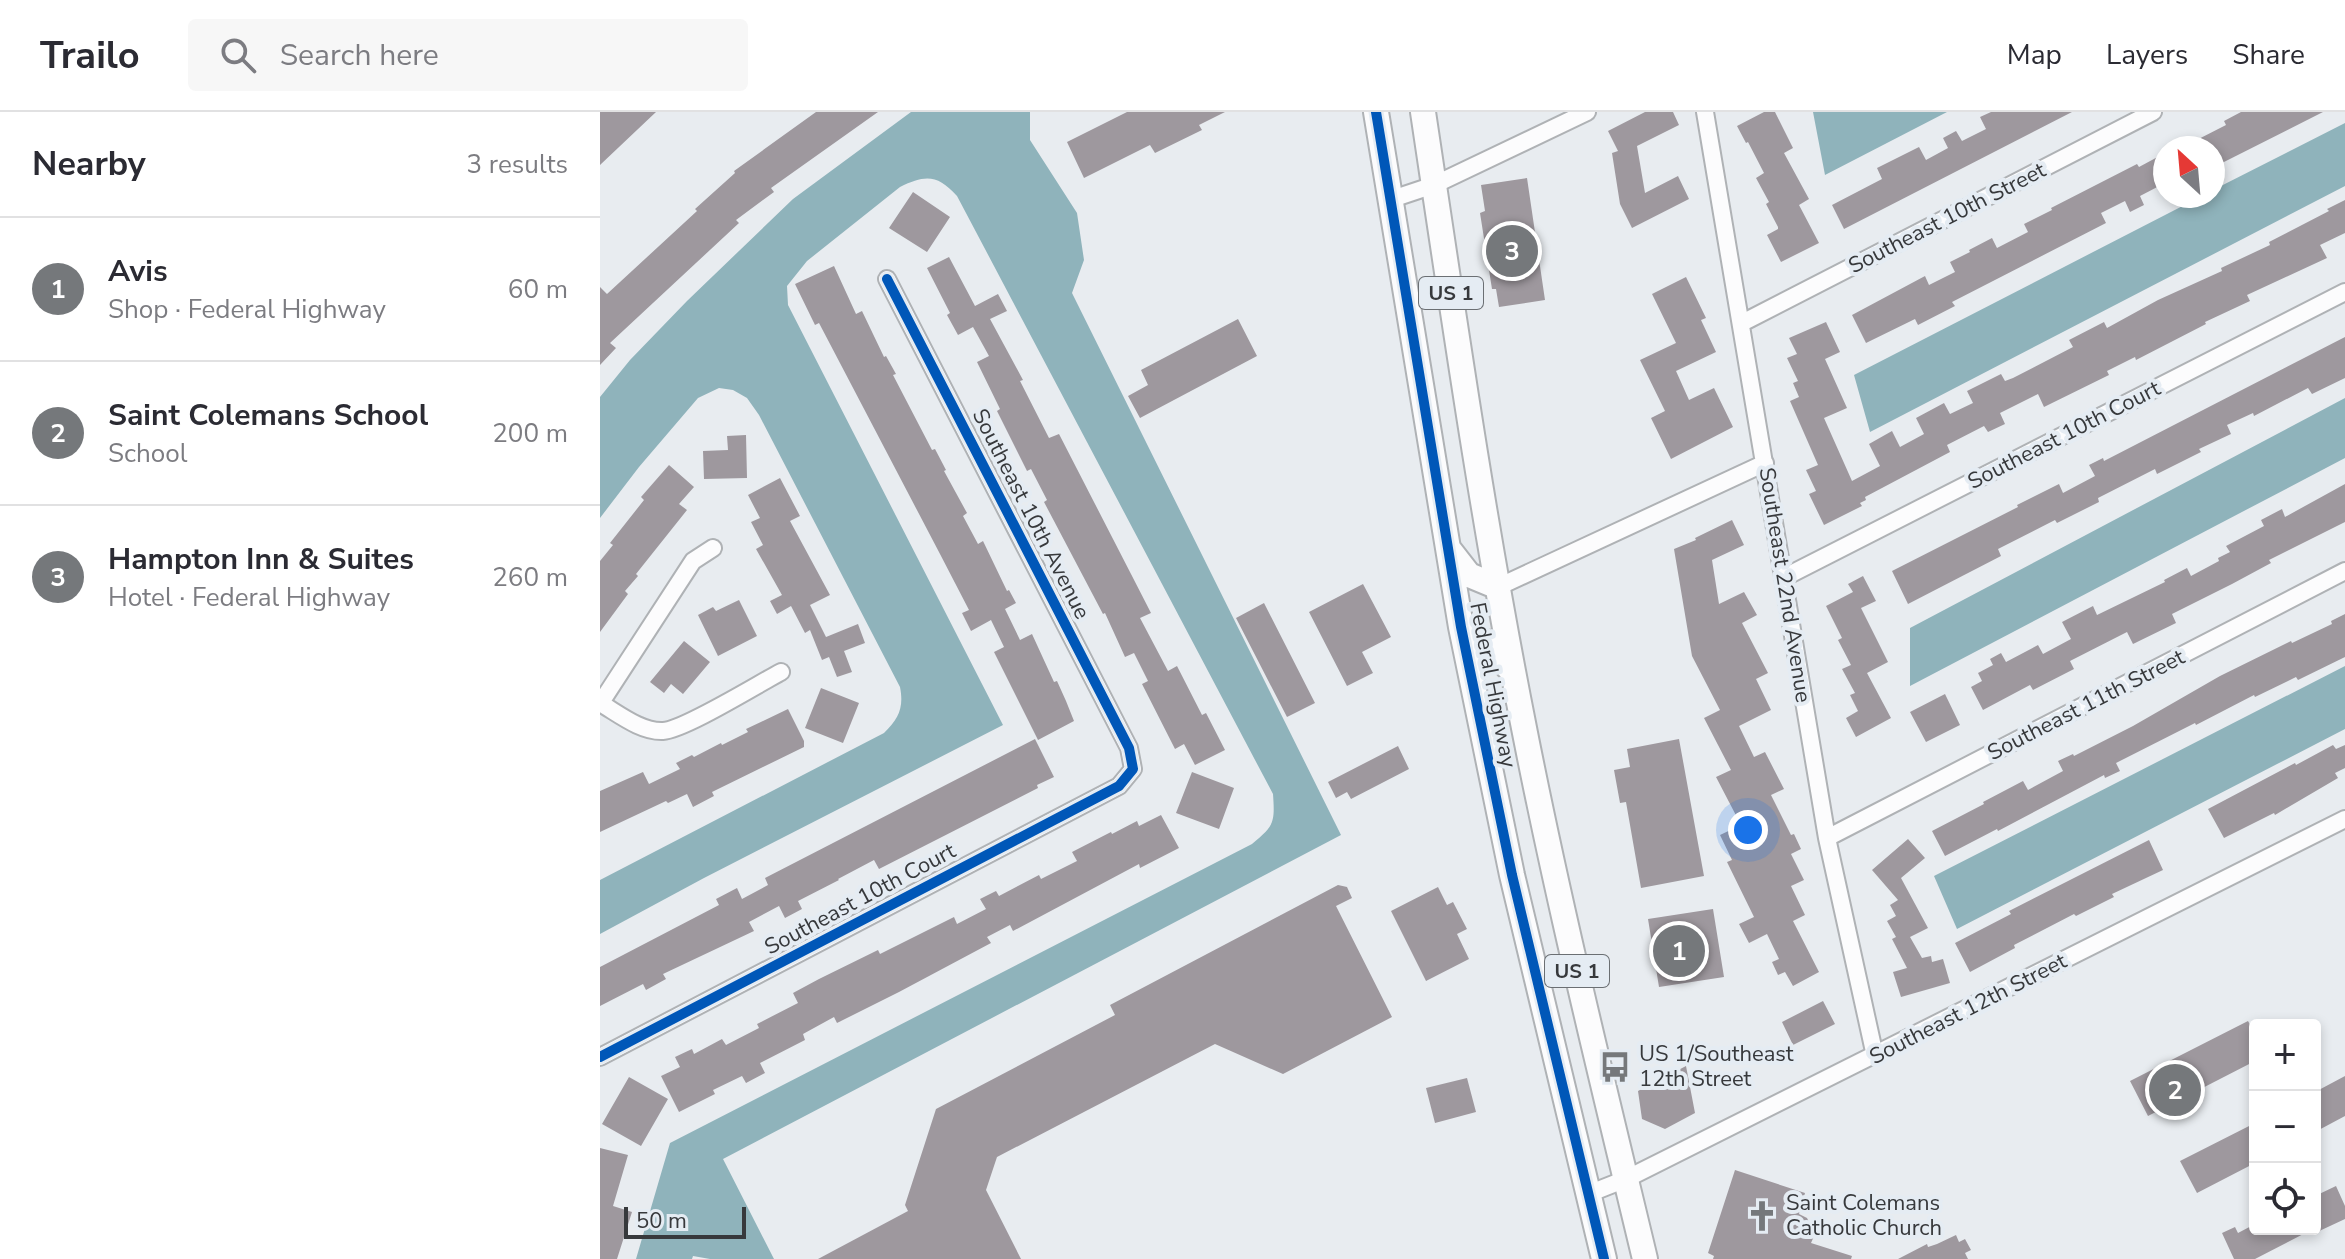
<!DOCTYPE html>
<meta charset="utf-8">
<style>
body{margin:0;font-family:"Nunito Sans",sans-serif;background:#f7f7f7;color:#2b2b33}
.controls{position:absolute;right:24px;bottom:24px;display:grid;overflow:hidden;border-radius:8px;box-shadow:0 4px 12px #0003}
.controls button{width:72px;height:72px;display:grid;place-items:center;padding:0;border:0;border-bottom:2px solid #e1e1e2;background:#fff;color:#2b2b33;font:40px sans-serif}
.compass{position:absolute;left:1553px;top:24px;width:72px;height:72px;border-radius:50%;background:#fff;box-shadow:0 4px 12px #0003;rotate:334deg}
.scale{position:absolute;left:24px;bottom:20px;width:122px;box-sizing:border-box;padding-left:8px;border:4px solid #37393c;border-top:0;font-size:22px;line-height:28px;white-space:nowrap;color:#37393c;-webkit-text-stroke:6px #e5ecf3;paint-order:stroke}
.you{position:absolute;left:1148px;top:718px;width:28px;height:28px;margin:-20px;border:6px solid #fff;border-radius:50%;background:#1a73e8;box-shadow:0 0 0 12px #1a73e833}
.badge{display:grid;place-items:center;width:52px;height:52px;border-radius:50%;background:#75787b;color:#fff;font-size:26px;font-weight:700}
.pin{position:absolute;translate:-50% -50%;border:4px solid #fff;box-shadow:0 2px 8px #0006}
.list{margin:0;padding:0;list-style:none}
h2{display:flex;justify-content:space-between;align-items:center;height:104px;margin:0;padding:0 32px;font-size:34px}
h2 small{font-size:26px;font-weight:400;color:#7c7c81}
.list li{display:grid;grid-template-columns:52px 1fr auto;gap:24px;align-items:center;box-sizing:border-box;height:144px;padding:0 32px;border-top:2px solid #e1e1e2}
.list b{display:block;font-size:30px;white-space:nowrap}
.list p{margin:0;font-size:26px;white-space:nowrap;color:#7c7c81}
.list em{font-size:26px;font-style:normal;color:#7c7c81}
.icon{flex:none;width:44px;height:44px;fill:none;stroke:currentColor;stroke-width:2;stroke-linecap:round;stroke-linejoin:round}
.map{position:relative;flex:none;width:1745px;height:1147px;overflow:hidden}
header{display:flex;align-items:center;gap:48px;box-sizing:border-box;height:112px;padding:0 40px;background:#fff;border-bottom:2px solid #e1e1e2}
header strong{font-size:38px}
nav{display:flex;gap:44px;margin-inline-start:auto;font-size:28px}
.search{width:560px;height:72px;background:#f7f7f7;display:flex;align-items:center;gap:20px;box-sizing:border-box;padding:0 28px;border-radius:8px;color:#7c7c81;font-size:30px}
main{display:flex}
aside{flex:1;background:#fff}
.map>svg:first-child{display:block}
.water{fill:#8fb3bb}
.building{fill:#9e989e}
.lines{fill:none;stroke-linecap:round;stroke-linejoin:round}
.minor-casing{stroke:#afb2b5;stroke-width:20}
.primary-casing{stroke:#afb2b5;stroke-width:28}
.minor{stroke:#fcfcfd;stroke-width:16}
.primary{stroke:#fcfcfd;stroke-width:24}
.cycleway-casing{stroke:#e5ecf3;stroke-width:15}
.cycleway{stroke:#0057b8;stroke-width:10}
.labels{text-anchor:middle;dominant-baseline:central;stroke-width:8;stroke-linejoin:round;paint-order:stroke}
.shield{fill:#e5ecf3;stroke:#6b6f73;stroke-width:2}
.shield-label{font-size:20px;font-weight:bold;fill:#37393c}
.street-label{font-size:22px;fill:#37393c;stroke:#e5ecf3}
.poi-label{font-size:22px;fill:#37393c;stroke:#e5ecf3;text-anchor:start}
</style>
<header>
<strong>Trailo</strong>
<div class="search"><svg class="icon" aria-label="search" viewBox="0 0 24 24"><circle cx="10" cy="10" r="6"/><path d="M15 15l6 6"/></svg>Search here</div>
<nav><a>Map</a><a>Layers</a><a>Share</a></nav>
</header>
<main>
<aside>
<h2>Nearby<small>3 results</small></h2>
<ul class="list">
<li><span class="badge">1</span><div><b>Avis</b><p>Shop · Federal Highway</p></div><em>60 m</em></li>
<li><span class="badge">2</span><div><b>Saint Colemans School</b><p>School</p></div><em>200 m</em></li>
<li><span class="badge">3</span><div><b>Hampton Inn &amp; Suites</b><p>Hotel · Federal Highway</p></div><em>260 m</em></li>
</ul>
</aside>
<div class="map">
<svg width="1745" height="1147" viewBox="0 0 1745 1147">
<rect width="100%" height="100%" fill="#e8ecf0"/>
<!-- water -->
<path class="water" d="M311,0H430V28L477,101L484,148L472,181L741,723L123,1047L174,1147H110L93,1144L92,1147H36L70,1031L652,732C674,714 675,711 673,682L357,84C338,63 326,62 300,75L207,149L187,174L188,193L403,613L104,766L0,822V768L284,621C299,607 304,595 300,575L159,303L147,286L133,278L119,276L98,286L39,355L0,406V285L30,248L87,189L193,87Z
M1213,0H1347L1225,63Z
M1745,11V74L1270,320L1254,263L1602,84H1613V78Z
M1745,286V346L1310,574V516Z
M1745,554V617L1357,817L1334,764Z"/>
<!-- building -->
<path class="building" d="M0,0H56L0,53Z
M216,0H278L171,76L174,80L136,108L139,111L10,231L16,236L0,253V175L7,182L97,99L95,97L135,61L134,59Z
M527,0H625L599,13L602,18L555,41L550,33L484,66L467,30Z
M1045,0H1073L1079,13L1037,34L1045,81L1078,64L1089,87L1032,116L1020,92L1012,41L1018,39L1008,19Z
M1164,0H1175L1193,36L1184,41L1209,87L1199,93L1219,131L1181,150L1167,123L1178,117V115L1166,92L1169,90L1156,66L1164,61L1148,30L1146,31L1137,14Z
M1391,0H1472L1244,117L1232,93L1282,67L1277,56L1319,35L1326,48L1348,36L1343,26L1356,19L1362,29L1386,17L1380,5Z
M1641,0H1723L1618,53L1613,42V36H1581L1626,13L1624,9Z
M1565,41V71L1540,84L1544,93L1530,100L1525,89L1501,101L1506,111L1352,190L1355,194L1318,213L1315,207L1266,231L1252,203L1325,164L1329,173L1355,160L1350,150L1370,140L1369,138L1392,126L1397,136L1428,120L1424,112L1452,98L1451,96L1537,52L1539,55Z
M927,66L945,188L899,195L896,177H892L880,101L885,99L881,73Z
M313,80L350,105L327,140L289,116Z
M1745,88V121L1720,133L1727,146L1647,183L1650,189L1605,210L1606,212L1536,248L1535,245L1507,259L1509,263L1444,295L1438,282L1400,301L1405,312L1388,320L1384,314L1347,333L1350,340L1265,385L1266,388L1260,391L1262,394L1224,413L1209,382L1216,379L1206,358L1218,353L1190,289L1199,285L1193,271L1198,269L1187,246L1197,242L1189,226L1226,210L1240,240L1225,247L1247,296L1224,306L1252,369L1280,354L1269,332L1292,319L1300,335L1324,322L1316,306L1344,291L1350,302L1373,291L1367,279L1401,262L1405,269L1413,266L1473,235L1469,228L1504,210L1507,216L1558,188L1622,159L1621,156L1670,133L1669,130L1729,99L1727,97Z
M349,145L375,194L398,182L407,199L390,207L423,268L420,269L449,326L459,322L531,462L551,501L540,506L568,559L577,554L602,603L606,601L625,638L595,653L584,632L575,637L542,572L548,569L534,541L525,545L505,501L503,502L444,390L447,388L431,357L427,359L397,299L400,297L377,250L389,244L373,215L358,223L347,203L350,201L327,156Z
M234,154L256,202L262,199L284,245L286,244L296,262L293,263L332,338L335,337L346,358L344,359L367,401L363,404L378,432L383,429L407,479L409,478L416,491L405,497L420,528L432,522L454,570L457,569L466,589L474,609L438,628L394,540L404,535L391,508L371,519L362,501L369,498L340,442L219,211L215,213L195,172Z
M1086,165L1106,206L1101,208L1116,240L1076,259L1089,288L1114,276L1133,315L1071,347L1051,306L1065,299L1040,248L1076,231L1052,182Z
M638,207L657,244L540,306L528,284L548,273L541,258Z
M1745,225V266L1712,282L1708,276L1654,304L1653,301L1627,313L1631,322L1599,337L1601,340L1557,362L1555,357L1498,386L1499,390L1457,411L1455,408L1398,437L1401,444L1308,492L1292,459L1418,395L1417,393L1459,372L1463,381L1495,364L1489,353L1503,346L1504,349Z
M146,323L147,366L104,367L103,339L128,338L127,324Z
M69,353L94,375L79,392L87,398L36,462L38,464L25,479L28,482L0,520V449L13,433L10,431L44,388L41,385Z
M180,366L200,404L190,409L230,483L210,493L226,525L258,512L265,531L244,539L252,560L237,565L229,545L222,548L210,518L205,521L191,494L177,502L170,489L182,483L156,437L163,433L151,410L160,406L148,383Z
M1745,372V410L1669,448L1671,451L1632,472L1572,502L1576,511L1533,532L1527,520L1470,549L1474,557L1433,578L1430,573L1383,598L1371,575L1382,569L1378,561L1393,553L1390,547L1401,541L1406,550L1438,533L1443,542L1471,527L1462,510L1493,494L1497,503L1565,470L1564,468L1587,456L1591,464L1619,449L1618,446L1630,440L1626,434L1664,414L1661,408L1682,397L1685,405Z
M1132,408L1144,433L1112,448L1119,492L1144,480L1157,503L1142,511L1168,561L1156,567L1171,598L1139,614L1154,645L1165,640L1184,677L1171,683L1191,723L1194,722L1201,737L1191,742L1204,768L1191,774L1205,803L1193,809L1219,860L1193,874L1185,860L1178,863L1172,850L1179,847L1167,822L1149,831L1139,812L1154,805L1127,750L1132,748L1120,723L1141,713L1116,665L1131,658L1104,606L1120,598L1092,544L1074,437L1096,428L1095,426Z
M1263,464L1276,489L1261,496L1288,550L1267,561L1291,606L1256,625L1246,606L1258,599L1250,583L1255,581L1242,557L1251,553L1238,528L1242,526L1226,494L1253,480L1248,472Z
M763,472L791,525L762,540L773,561L747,574L709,500Z
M139,488L157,524L118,544L98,503L113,495L116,499Z
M664,491L715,591L687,605L636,506Z
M1745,502V545L1698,568L1696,565L1655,585L1654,583L1596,613L1595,611L1516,651L1520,659L1505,666L1504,663L1398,719L1397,717L1345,744L1332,719L1384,692L1383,690L1423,669L1428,678L1463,659L1458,649L1473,642L1474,644L1533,614L1620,564L1691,529L1692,531L1732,512L1731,509Z
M84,529L110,550L83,582L71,572L64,581L50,570Z
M221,576L259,591L243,631L205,616Z
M1345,582L1360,613L1326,630L1310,600Z
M188,597L204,629V635L112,680L114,684L93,695L87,682L68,691L66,689L0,720V679L43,660L49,672L80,657L76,651L92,643L94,645L121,631L122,633L148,620L146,617Z
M435,627L454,665L437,673L438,676L279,757L274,748L238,767L239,768L198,789L202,797L185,806L179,794L149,810L154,819L63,862L66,867L46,878L43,872L0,894V855L119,793L116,787L137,776L142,787L168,773L165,766Z
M1079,627L1104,764L1041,776L1026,690L1020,691L1014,658L1030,655L1027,637Z
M1733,633L1736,637L1745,633V656L1735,661L1738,666L1675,703L1674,701L1624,726L1608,697L1695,651L1696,653Z
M798,634L809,657L751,687L747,680L736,686L728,670Z
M592,660L634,676L619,717L576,701Z
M561,703L579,736L540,756L539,752L413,819L410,813L387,825L391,831L299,880L237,911L234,905L203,922L205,928L160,951L165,961L146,971L142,964L113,978L115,982L79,1000L61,964L80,955L75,945L92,937L94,942L122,927L126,933L159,916L157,912L198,891L193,881L219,867L278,838L280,842L354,805L357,812L386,797L380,787L396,779L399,784L439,763L441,767L477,749L472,740L511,720L512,722L537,709L539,714Z
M1308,727L1325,746L1301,766L1328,816L1310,825L1322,846L1331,844L1332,850L1343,847L1350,871L1301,885L1293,860L1307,856L1292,827L1296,825L1287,809L1296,804L1290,793L1298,788L1272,758Z
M1549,728L1563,758L1512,782L1514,785L1476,804L1474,802L1414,833L1415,836L1370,860L1355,831L1411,802L1409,799Z
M738,773L747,775L752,786L736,794L792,905L683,962L615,932L397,1045L386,1078L421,1147H218L308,1099L305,1093L336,997L515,903L510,893Z
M838,775L847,793L853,790L867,817L857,822L869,847L826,869L791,799Z
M1113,797L1124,865L1059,875L1048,807Z
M1223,889L1235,912L1193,933L1182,910Z
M1648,909L1655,922V949L1548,1004L1530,969Z
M1086,954L1095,1001L1065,1017L1042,1007L1038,979Z
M1745,964V1004L1715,1020V980Z
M29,965L68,987L41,1034L2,1012Z
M867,966L876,1000L835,1011L826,976Z
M1655,1011V1051L1597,1081L1580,1049Z
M0,1036L28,1043L13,1094L32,1100L17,1147H0Z
M1135,1058L1205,1081L1199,1102L1207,1106L1215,1122L1211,1131L1252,1144L1251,1147H1113L1114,1144L1108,1141Z
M1736,1074L1745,1094V1107L1715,1121V1084Z
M1655,1112V1117H1713L1655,1147H1634L1622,1121L1635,1115L1638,1121Z
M1356,1123L1359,1130L1365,1127L1371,1138L1365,1141L1368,1147H1298L1327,1132L1328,1135L1337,1132Z"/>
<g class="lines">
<defs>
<path id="minor" d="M1105,0L1227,726L1275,944
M789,88L834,73L987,0
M1142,211L1553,0
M1183,466L1745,180
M898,475L1165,351
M0,591C19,602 41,620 63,619C84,618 158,572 181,560
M0,592L93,449L113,436
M1227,726L1745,459
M0,945L519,674L533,657L529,636L287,167
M988,1082L1026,1067L1745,707"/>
<path id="primary" d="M776,0L861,515L912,763L1004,1147
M823,0C854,207 884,416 925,621C960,798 1003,972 1045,1147
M848,436L869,463L898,475
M861,515L890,533L913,561"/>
</defs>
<!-- minor casing -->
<use href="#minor" class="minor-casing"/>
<!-- primary casing -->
<use href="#primary" class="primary-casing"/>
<!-- minor -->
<use href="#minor" class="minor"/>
<!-- primary -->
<use href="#primary" class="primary"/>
<defs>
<path id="cycleway" d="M776,0L861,515L912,763L1004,1147
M0,945L519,674L533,657L529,636L287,167"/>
</defs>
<!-- cycleway casing -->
<use href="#cycleway" class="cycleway-casing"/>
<!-- cycleway -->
<use href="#cycleway" class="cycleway"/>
</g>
<!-- icons -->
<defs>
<symbol id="bus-bare" viewBox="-9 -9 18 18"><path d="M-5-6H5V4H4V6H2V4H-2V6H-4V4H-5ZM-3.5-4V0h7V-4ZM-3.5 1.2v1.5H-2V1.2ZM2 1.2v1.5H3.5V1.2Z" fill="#75787b" stroke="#e5ecf3" stroke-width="2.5" paint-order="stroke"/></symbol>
<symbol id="church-bare" viewBox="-9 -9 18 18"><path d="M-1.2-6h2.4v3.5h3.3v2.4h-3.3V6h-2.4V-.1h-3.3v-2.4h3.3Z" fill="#75787b" stroke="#e5ecf3" stroke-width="2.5" paint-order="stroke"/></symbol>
</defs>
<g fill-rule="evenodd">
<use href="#bus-bare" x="993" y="933" width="44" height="44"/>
<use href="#church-bare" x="1140" y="1082" width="44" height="44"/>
</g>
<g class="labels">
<!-- shield labels -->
<g class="shield">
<rect x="819" y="165" width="64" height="32" rx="6"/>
<rect x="945" y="843" width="64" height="32" rx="6"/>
</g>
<g class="shield-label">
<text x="851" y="181">US 1</text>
<text x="977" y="859">US 1</text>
</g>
<!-- street labels -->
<g class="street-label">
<text transform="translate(1347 106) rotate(-27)">Southeast 10th Street</text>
<text transform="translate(1464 323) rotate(-27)">Southeast 10th Court</text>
<text transform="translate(431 402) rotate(63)">Southeast 10th Avenue</text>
<text transform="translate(1185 473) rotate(81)">Southeast 22nd Avenue</text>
<text transform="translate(893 573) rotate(79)">Federal Highway</text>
<text transform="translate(1486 593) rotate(-27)">Southeast 11th Street</text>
<text transform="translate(260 787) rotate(-28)">Southeast 10th Court</text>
<text transform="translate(1368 897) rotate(-27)">Southeast 12th Street</text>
</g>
<!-- poi labels -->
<g class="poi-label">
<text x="1039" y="942">US 1/Southeast<tspan x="1039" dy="25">12th Street</tspan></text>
<text x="1186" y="1091">Saint Colemans<tspan x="1186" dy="25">Catholic Church</tspan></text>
</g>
</g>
</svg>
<div class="controls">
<button>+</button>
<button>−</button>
<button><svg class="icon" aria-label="locate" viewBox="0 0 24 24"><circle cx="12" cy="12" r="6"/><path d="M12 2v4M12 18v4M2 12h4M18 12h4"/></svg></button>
</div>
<svg class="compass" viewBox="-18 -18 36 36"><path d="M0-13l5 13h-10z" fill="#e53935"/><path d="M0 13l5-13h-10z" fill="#7c7c81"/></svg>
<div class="scale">50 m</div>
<div class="you"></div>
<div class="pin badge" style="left:1079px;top:839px">1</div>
<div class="pin badge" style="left:1575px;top:978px">2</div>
<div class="pin badge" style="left:912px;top:139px">3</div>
</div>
</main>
